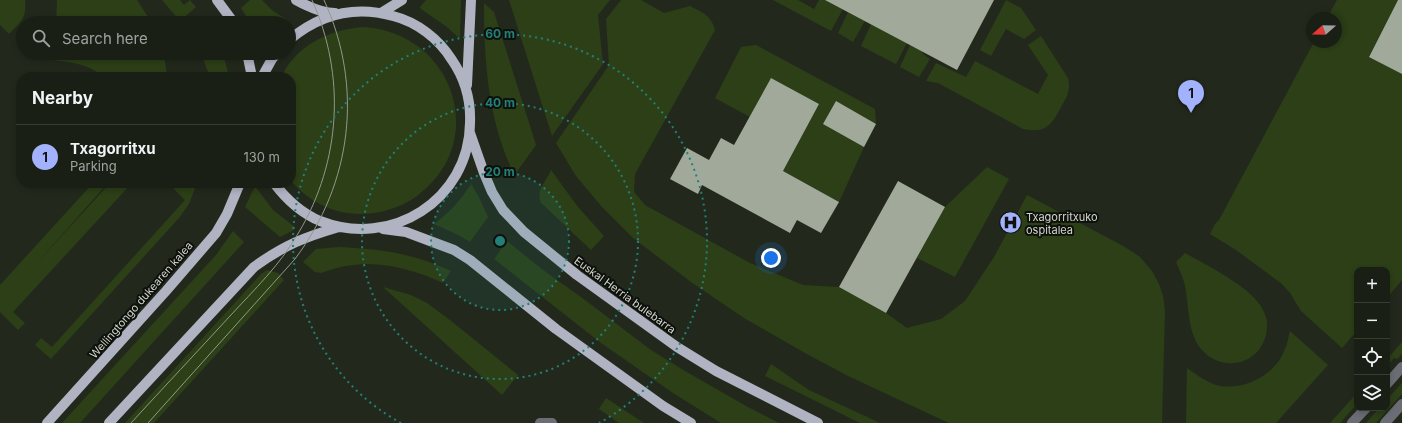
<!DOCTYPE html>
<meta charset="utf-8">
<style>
body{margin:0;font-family:Inter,sans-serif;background:#272c22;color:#f1f3f6}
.controls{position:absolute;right:12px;bottom:12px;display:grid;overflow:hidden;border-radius:8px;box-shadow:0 2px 6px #0003}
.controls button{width:36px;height:36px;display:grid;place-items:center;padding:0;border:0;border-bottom:1px solid #383d34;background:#1a1f15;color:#f1f3f6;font:20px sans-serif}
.compass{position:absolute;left:1306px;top:12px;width:36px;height:36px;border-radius:50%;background:#1a1f15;box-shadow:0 2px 6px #0003;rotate:250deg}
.you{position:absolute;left:771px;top:258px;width:14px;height:14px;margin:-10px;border:3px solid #fff;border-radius:50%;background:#1a73e8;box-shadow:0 0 0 6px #1a73e833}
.badge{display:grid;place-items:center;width:26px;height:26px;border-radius:50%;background:#a3b2fd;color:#111;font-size:13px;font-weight:700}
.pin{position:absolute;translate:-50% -33px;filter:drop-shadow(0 1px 2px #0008)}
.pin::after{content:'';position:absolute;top:21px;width:14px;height:12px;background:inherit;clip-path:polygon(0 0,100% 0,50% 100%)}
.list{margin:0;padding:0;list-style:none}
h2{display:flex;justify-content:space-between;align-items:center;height:52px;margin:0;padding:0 16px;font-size:17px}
h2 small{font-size:13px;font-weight:400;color:#9fa2a0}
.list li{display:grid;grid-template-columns:26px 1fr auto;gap:12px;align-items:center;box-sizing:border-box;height:64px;padding:0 16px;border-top:1px solid #383d34}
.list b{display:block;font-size:15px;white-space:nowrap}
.list p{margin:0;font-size:13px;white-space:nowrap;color:#9fa2a0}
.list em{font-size:13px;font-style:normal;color:#9fa2a0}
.icon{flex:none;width:22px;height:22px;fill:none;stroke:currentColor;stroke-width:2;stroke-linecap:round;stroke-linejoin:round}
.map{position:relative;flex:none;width:1402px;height:423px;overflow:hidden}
.search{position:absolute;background:#1a1f15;box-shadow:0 2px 6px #0003;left:16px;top:16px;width:280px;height:44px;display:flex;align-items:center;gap:10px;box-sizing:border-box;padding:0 14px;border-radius:22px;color:#9fa2a0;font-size:15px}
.panel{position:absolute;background:#1a1f15;box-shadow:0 2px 6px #0003;left:16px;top:72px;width:280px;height:116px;border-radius:16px}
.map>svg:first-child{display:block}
.green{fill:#2c3f17}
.building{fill:#a1aa9a}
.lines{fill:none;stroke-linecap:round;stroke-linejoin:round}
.minor{stroke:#6b6d74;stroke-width:10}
.major{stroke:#b0b3c2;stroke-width:10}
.tram{stroke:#92988e;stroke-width:1}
.ring{fill:none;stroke:#228078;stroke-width:2;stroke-dasharray:2 4}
.labels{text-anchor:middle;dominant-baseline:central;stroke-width:4;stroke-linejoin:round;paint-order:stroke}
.poi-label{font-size:11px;fill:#d1d6ce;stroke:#0e110b;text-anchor:start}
.street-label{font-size:11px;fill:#d1d6ce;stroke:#0e110b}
.centre{fill:#228078;stroke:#0e110b;stroke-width:2}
.ring-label{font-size:12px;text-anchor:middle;font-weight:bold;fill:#228078;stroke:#0e110b;stroke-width:4;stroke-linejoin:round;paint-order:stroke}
</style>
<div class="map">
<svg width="1402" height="423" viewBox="0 0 1402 423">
<rect width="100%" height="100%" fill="#22291c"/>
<!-- green -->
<path class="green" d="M0,0H25C27,18 21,22 9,34L0,25Z
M57,0H137L152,23H56Z
M162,0H180L184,5L190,0L196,7L180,21Z
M250,0H262L273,11L286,19L282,23H251L241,8Z
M426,0H461L460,37H458L447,27L421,9L420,7Z
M509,0H610L598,15L603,64L552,136Z
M621,0H641L664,13L690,6C703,13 711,15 715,30L635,174L634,192L645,205L750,263L803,285L839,287L886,313L907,328L941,319L965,301L994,257L1027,195L1125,247L1140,257L1152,271L1159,284L1163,296L1165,310L1162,423H949L936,417L848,376L805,353L744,318L691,282L633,238L602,207L576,176L556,143L609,65L606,19Z
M773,0H798L814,9L819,0H826L843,9L831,31Z
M1006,0L1021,8L1036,30L1024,39L1006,29L991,56L980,50Z
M1337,0H1398L1369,56L1402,74V280L1387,298V270H1357V331L1342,348L1301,311L1290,293L1282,284L1236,250L1210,234L1215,224L1219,220L1314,42H1336V18H1327Z
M484,3L494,12L536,145L516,173L513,172C488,119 484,61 484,3Z
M848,12L865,21L853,42L838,33Z
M871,24L907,43L896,64L861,46Z
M363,27C453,32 491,141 417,196C400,208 380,214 360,214C331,213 310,202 291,181V77H281C297,45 328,30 363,27Z
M1041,36L1068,78C1071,90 1067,97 1061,107C1052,125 1045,134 1023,129L938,83L926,81L936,63L966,77L975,61L1038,94L1048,75L1028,45Z
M756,45L875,109L876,124L864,147L839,202L783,171L819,104L771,78L750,117L715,98L741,47Z
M910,45L922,51L923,54L930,59L919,77L900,67Z
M45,53H164L167,77H102C89,62 64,62 45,59Z
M201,53H223L229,77H210Z
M987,167L1009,179L955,277L917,258L945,207Z
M551,170L578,207L604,236L591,250L541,203C535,190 547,181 551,170Z
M93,183H108L36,264L110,183H132L13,312L25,323L18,330L0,312V285Z
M168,183H197L189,204L179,218L51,359L35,345L41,338L52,347L185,200Z
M471,184L479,197L488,217L470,242L458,235L434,224C449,213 461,200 471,184Z
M255,186L273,210L295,227L294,230L280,237L245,207Z
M233,231L244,242L80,423H62L216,255Z
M507,241L543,270L581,297L651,350L685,371L746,406L779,423H721L673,393L601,343L494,259Z
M339,247C381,249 412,253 451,271L443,283C418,271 382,261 354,265C342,266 332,269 321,273L315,272L303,262L316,249Z
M1185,253C1205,264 1248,286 1260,305C1264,311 1268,320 1267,327C1266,352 1244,368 1221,362C1215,360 1207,356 1203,351C1186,334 1190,304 1184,282C1182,275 1179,269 1176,262Z
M267,270L278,273L284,280L154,423H125L261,274Z
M383,287L411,295L427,303L450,320L518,375L502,395Z
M1290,331L1328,365L1276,423H1186L1187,368C1197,375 1207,383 1220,386C1246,390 1276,374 1285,349C1288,343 1288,337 1290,331Z
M1402,342V354L1397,359L1394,358L1388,365L1390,367L1387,371V359Z
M771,364L809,390L880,423H860L765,376Z
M1402,383V394L1376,423H1366L1379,408H1387V399Z
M1357,393V404L1340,423H1330Z
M606,398L644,423H619L599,409Z"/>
<!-- building -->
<path class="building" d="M825,0H994L957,70Z
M1398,0H1402V74L1369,57Z
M771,78L819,104L783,171L839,202L821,233L797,220L790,233L702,185L698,194L670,179L687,148L709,160L721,138L734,145Z
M836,101L876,124L864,147L823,124Z
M898,181L945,207L886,313L839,287Z"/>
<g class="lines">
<!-- minor -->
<path class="minor" d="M1387,384L1402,367
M540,423H552
M1352,423L1366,408
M1385,423L1402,404"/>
<!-- major -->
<path class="major" d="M217,0L234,23
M296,0C307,6 323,13 335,13
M381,13L402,0
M247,53L252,77
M262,77L272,59L277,53
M467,85L471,0
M470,133L484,173L492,192L503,210L524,232L577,275L677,347L716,371L818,423
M274,183C286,199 301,213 320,221C391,249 469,200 470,123C471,100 465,79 452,60C439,39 417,22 393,16C354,5 320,14 289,40
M383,229L406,232L454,250L470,260L556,329L663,406L691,423
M47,423L166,291L216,233L227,214L240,183
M109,423L254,267C284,245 305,237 339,227"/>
<!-- tram -->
<path class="tram" d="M131,423C164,387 197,352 230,316C254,290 281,264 299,232C341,161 346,75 312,0
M148,423L295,259C352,183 364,87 324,0"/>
</g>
<!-- distance rings -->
<circle cx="500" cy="241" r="69" fill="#228078" fill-opacity=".12"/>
<g class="ring">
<circle cx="500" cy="241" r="69"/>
<circle cx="500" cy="241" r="138"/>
<path d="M401 423A207 207 0 1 1 599 423"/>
</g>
<!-- icons -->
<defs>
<symbol id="hospital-disc" viewBox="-11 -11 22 22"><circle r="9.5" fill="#a3b2fd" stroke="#0e110b"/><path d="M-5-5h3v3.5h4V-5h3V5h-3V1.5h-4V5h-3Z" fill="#111"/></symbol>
</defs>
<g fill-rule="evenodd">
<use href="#hospital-disc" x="998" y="210" width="25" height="25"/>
</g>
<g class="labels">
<!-- poi labels -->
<g class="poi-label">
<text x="1026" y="217">Txagorritxuko<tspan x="1026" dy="13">ospitalea</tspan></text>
</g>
<!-- street labels -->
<g class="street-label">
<text transform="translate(625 295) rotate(36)">Euskal Herria bulebarra</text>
<text transform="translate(141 300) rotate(-49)">Wellingtongo dukearen kalea</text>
</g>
</g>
<circle cx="500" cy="241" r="6" class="centre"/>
<g class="ring-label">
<text x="500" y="38">60 m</text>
<text x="500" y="107">40 m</text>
<text x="500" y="176">20 m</text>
</g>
</svg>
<div class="controls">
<button>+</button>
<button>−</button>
<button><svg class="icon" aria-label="locate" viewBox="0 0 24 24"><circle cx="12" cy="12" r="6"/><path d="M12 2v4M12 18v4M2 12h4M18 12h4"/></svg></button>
<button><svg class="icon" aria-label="layers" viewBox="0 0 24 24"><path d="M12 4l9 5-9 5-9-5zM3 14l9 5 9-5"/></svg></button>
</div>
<svg class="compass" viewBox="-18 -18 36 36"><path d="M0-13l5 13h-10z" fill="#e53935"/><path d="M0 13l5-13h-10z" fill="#9fa2a0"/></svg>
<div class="you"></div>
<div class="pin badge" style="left:1191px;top:113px">1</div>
<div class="search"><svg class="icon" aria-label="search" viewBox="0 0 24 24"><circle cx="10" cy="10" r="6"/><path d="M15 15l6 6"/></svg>Search here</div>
<section class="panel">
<h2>Nearby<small></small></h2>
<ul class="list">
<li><span class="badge">1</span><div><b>Txagorritxu</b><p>Parking</p></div><em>130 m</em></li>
</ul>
</section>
</div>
